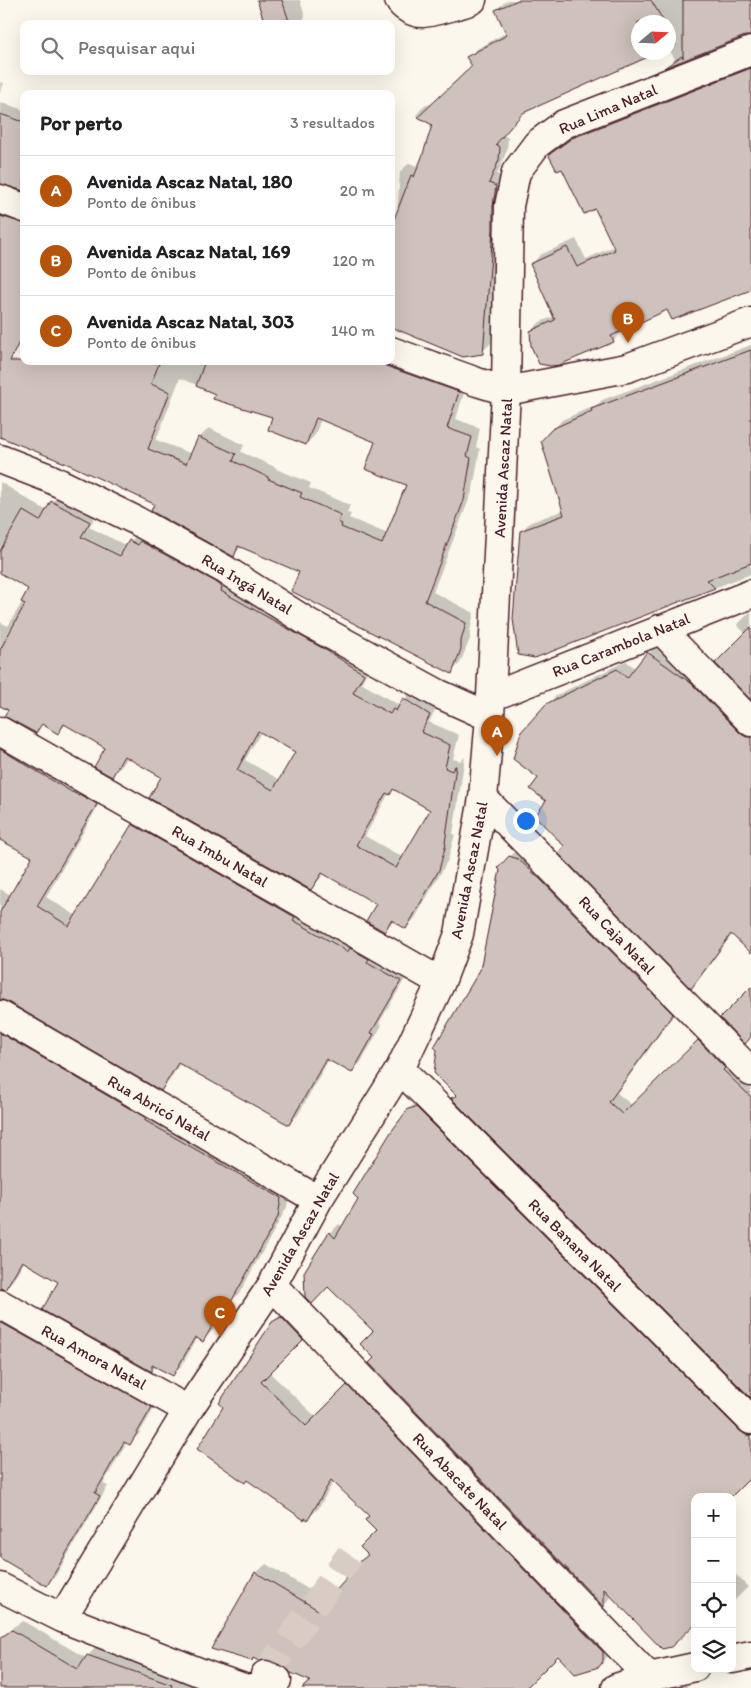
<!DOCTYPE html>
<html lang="pt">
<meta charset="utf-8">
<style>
body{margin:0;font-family:Itim,sans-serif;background:#f2f2f2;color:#202124}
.controls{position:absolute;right:15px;bottom:15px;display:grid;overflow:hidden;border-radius:10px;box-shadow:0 5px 20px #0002}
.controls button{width:45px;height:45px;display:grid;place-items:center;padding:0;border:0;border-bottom:1px solid #e0e0e0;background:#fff;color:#202124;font:25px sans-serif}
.compass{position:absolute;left:631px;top:15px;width:45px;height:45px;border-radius:50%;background:#fff;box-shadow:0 5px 20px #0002;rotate:71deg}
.you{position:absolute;left:525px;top:820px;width:18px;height:18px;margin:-12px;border:4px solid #fff;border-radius:50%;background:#1a73e8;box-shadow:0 0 0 8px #1a73e833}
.badge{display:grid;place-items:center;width:32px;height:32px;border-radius:50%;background:#b45309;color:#fff;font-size:16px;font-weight:700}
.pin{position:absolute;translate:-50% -41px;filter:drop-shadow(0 1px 2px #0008)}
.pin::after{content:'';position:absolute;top:26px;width:18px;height:15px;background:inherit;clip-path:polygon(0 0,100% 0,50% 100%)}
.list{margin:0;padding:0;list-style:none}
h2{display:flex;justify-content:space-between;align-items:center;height:65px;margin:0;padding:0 20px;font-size:21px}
h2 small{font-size:16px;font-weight:400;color:#757577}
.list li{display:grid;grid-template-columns:32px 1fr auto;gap:15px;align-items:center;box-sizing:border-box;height:70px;padding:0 20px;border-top:1px solid #e0e0e0}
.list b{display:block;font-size:19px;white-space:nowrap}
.list p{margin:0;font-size:16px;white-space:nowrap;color:#757577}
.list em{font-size:16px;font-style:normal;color:#757577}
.icon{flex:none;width:28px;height:28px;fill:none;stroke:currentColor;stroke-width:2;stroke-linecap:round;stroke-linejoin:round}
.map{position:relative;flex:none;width:751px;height:1688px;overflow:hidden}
.search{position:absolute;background:#fff;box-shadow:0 5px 20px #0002;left:20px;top:20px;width:375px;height:55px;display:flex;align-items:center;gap:12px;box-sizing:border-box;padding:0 18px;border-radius:10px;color:#757577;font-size:19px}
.panel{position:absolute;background:#fff;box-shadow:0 5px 20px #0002;left:20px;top:90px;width:375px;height:275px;border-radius:10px}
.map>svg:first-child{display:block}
.shadow{fill:#0003;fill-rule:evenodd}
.building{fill:#cfc2bc;stroke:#4a1f2b;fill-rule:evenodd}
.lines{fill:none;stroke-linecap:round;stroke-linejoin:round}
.minor-tunnel{stroke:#d8ccc5;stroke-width:28;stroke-dasharray:28 14;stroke-linecap:butt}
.minor-casing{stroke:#4a1f2b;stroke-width:31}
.minor{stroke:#fbf7ec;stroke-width:28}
.labels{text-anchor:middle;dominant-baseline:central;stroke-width:4.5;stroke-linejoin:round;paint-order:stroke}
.street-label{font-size:16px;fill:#4a1f2b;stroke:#fbf7ec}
</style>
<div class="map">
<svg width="751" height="1688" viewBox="0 0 751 1688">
<rect width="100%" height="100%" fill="#fbf7ec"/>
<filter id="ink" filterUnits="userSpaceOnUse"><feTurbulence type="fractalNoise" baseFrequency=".02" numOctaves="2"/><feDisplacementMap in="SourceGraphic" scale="10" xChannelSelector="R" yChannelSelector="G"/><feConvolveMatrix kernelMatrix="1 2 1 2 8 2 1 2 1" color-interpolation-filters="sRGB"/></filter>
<g filter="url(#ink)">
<!-- shadow -->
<path class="shadow" d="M258,0H300L305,17L299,24H266Z
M509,0H751V34L745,35L669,65L675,59L668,48V22H638V52L524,112L503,135L508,138L507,150L497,174L505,177L491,343L482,352L391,325V215L397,217L400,172L409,163L420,167L433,125L416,115L424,106L453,98L474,66L468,57L477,49L507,32L496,10L505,2Z
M751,63V289L668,308L621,330L622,332L613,341L531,331L540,322L555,316L532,264L540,255L576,239L586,259L615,246L596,207L563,168L550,156L560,145L582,129Z
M0,82L4,83L0,93Z
M0,102L24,110V190L0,175Z
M0,209L24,212V276L0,356Z
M751,345V574L535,656L521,531L531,522L564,510L553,430L562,420L598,404L602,400Z
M0,356L26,365L28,361H391L467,383L456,419L480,428L476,447L480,449L473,489L433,592L474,613L470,631V639L460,663L451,672L300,571L242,546L234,555L156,503L71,464L0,435ZM180,378L274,417L306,444L315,435L321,419L377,442L408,485L388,534L349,518L351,514L347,513L350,505L309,488L311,483L276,469L277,468L241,452L244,445L209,428L199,438L192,454L156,440Z
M0,482L47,511L52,502L61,493L98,512L89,527L127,546L139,532L372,664L361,683L399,705L413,690L438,705L429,722L459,735L453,759L461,761L465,757L453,834H455L448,860L415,918L406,928L394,921L384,930L378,904L324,873L320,879L311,889L163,777L127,757L121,766L112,775L106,748L66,724L58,733L0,698V622L8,626L30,589L0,571ZM261,732L297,752L280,780L245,760ZM394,788L431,809L404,858L365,836L389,793Z
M751,611V698L746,634L737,625Z
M657,644L751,725V951L733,933L700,978L691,987L565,845L540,777L547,704L557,695L626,661L636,669Z
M0,735L105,794L46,897L77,916L133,825L142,816L409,972L379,1023L382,1025L361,1062L352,1071L329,1059L298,1115L288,1124L180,1063L170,1080L161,1089L8,1000L0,998V889L11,895L34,857L0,838Z
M519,847L681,1005L617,1093L633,1106L708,1032L751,1080V1396L453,1098L456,1094L481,971L510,857Z
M0,1018L290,1188L287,1207L239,1294L229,1302L212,1331L203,1340L198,1337L182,1365L172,1374L157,1366L152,1370L60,1282L24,1261L14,1279L5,1288L0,1287Z
M419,1100L751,1423V1476L695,1497L604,1605L376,1358L374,1331L330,1233L339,1224L343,1227L409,1109Z
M0,1307L160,1398L139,1434L129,1444L127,1442L103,1484L108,1486L56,1575L47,1584L0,1557Z
M283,1312L311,1330L269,1372L316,1417L357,1377L612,1650L608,1656L599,1666L558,1654L520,1688H336L271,1659L254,1657L251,1660L256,1573L266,1564L328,1601L352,1575L351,1570L369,1554L378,1531L371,1516L334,1481L318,1509L308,1518L199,1448L273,1322Z
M732,1571L748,1587L732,1603Z
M23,1621L86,1658L98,1645L218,1688H0V1640L13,1627Z
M683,1679L688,1688H657Z"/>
<!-- building -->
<path class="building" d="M257,0H282L290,24H265Z
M518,0H651L664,22H638V52H659L523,113L496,144L500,147L499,160L489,183L496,186L493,206V230L483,354L463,357L391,327V227L411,175L414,177L422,157L432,125L418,117L472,66L466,57L507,35L495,10Z
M683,0H751V36H745L664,68L682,56L683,58Z
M668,32L676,45L668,48Z
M751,68V290L672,320L667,310L611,336L614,342L559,365L551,366L539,364L531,346L530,331L555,320L530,264L567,247L577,267L615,250L595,209L584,214L562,169L557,171L549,156L550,154L572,138Z
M0,114L24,122V191L0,184Z
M0,216L24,223V332L10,361H160L151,384L170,392L148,449L186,464L198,437L236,454L233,461L268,477V479L302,493L300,497L341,515L338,522L342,524L341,527L382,544L406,485L365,469L375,442L316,418L306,445L268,430L272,417L213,399L215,394L196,386L205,361H379L386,366L459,392L447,428L472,437L467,456L471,458L464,500L425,601L466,623L461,641V649L452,674L291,591L299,572L238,546L234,557L151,511L154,504L70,465L0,437Z
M751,350V563L707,580L715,588L535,658L518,655L513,619L520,531L564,515L541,441L552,429L592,411L591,409Z
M51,501L90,522L81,537L120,556L129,540L138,545L140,541L216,582L222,587L221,591L324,649L364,674L353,693L390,714L393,709L396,711L403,698L430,715L421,732L450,745L445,768L452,771L455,766H456L445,843L446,844L439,870L406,929L391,920L385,932L366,921L376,904L322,873L311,890L149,798L161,777L124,756L112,777L94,767L105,748L64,724L58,734L42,724L36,733L4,716L8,710L0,706V650L25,604L21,602L28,589L0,573V551L23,511L40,521ZM258,731L295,752L273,790L237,770ZM393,789L430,810L396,868L356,845L386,793L390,795Z
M751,627V700L715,663Z
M647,652L691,683L740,733L746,737H751V953L731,934L691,989L558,853L564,846L535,816L546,801L530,789L538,778L513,759L521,732L546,704L617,669L627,678Z
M0,749L70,791L78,795L79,794L97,804L37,906L69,926L132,824L295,917L293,920L342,948L347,953L350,948L369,959L367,962L401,981L371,1033L374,1034L352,1073L326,1059L289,1125L178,1063L161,1091L8,1002L0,999V912L32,857L0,840Z
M509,856L518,859L539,878L673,1014L609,1102L622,1114L698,1040L725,1068L723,1070L751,1097V1398L451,1098L457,1096L434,1073L437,1050L434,1047L480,970L500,870L498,868Z
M751,987V1037L745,1044L720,1018Z
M0,1033L146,1118L144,1120L281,1198L278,1217L230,1304L226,1302L203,1342L195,1337L173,1376L152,1365V1372L42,1310L58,1282L22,1261L5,1290L0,1288Z
M416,1107L740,1431L746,1435H751V1477L731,1497H695V1624L671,1647L662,1649L604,1589V1607L369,1363L374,1358L360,1344L373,1331L328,1287L312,1304L305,1297L304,1272L329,1232L335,1238L358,1199L353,1194L391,1132L408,1109Z
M281,1317L303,1340L261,1382L306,1426L347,1385L603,1652V1661L599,1667L575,1674L558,1656L526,1688H302L310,1681L291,1673L283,1666L271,1661L263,1660L259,1661L253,1658L252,1661L211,1649L255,1572L318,1610L350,1575L348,1573L350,1571L349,1570L368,1555L360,1547L376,1531L365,1520L369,1516L331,1480L308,1520L305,1518L304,1520L247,1480L245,1483L197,1449L223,1407L219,1403L272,1322Z
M0,1322L152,1407L130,1445L124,1442L95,1493L100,1496L47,1586L0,1558Z
M12,1630L78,1669L87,1655L172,1685L171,1688H0V1638Z"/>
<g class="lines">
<!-- minor-tunnel -->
<path class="minor-tunnel" d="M265,1675L350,1555"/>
<defs>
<path id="minor" d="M399,0C403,7 413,13 422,13C430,13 466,3 472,0
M0,199L24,208
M391,351L477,382L506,391L509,206L516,172L537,144L564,124L751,51
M0,459L49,478L135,520L224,569L309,623L439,694L490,717
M660,629L751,722
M491,697L751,594
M0,731L441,982
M483,798L751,1072
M0,1015L318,1200
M400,1069L751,1420
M272,1285L649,1677
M0,1304L188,1410
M0,1587L62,1618L209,1676L244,1688
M62,1618L188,1410L272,1285L318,1200L400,1069L441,982L459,934L483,798L490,717L506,391L627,368L751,322
M732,1659L751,1655
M252,1688L277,1680L265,1675
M616,1688L649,1677L695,1667"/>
</defs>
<!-- minor casing -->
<use href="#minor" class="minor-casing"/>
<!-- minor -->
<use href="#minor" class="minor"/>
</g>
</g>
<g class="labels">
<!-- street labels -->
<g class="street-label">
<text transform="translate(608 109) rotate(-23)">Rua Lima Natal</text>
<text transform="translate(503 468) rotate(-87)">Avenida Ascaz Natal</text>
<text transform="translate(247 584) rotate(31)">Rua Ingá Natal</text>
<text transform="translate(621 645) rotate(-22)">Rua Carambola Natal</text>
<text transform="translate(220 856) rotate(30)">Rua Imbu Natal</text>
<text transform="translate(469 870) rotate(-79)">Avenida Ascaz Natal</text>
<text transform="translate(617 935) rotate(46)">Rua Caja Natal</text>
<text transform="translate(159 1108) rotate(30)">Rua Abricó Natal</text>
<text transform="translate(300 1234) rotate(-60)">Avenida Ascaz Natal</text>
<text transform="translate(575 1245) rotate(45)">Rua Banana Natal</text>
<text transform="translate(94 1357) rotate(29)">Rua Amora Natal</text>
<text transform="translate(460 1481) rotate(46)">Rua Abacate Natal</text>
</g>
</g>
</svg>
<div class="controls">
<button>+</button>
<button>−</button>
<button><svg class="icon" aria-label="locate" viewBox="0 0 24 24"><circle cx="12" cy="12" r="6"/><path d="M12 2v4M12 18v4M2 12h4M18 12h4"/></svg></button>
<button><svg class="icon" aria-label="layers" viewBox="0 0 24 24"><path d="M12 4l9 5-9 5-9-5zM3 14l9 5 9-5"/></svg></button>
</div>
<svg class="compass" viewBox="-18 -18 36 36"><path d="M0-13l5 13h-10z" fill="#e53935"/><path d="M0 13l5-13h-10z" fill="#757577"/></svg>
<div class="you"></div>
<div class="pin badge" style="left:497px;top:756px">A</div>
<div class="pin badge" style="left:628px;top:343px">B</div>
<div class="pin badge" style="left:220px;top:1337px">C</div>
<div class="search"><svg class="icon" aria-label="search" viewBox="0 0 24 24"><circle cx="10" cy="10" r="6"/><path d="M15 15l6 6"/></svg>Pesquisar aqui</div>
<section class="panel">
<h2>Por perto<small>3 resultados</small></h2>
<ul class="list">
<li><span class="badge">A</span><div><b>Avenida Ascaz Natal, 180</b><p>Ponto de ônibus</p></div><em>20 m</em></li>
<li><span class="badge">B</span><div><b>Avenida Ascaz Natal, 169</b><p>Ponto de ônibus</p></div><em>120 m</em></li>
<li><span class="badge">C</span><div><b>Avenida Ascaz Natal, 303</b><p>Ponto de ônibus</p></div><em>140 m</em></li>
</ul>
</section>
</div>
